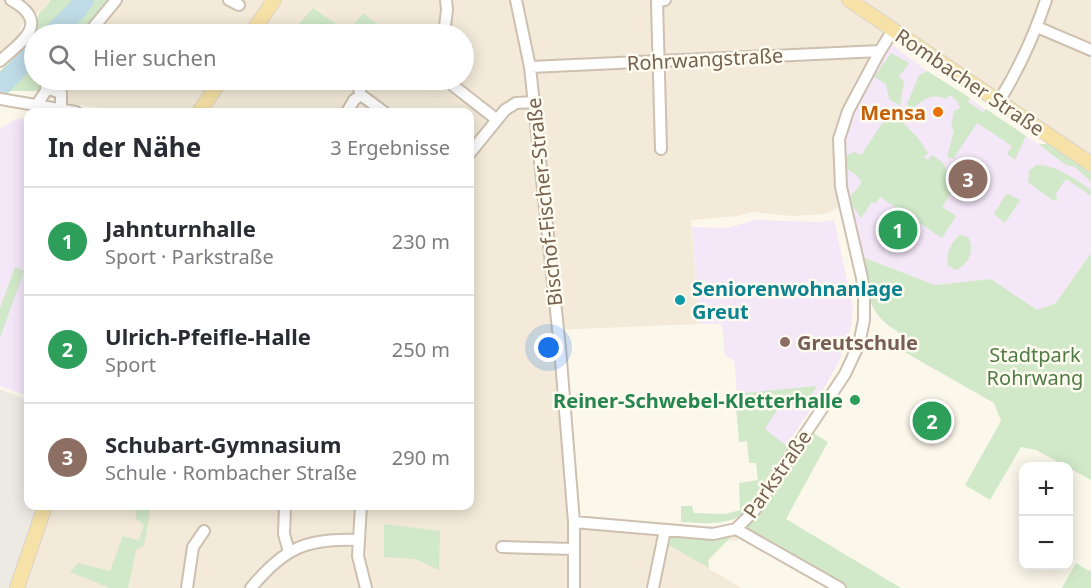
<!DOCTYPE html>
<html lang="de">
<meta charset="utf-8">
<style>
body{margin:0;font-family:"Noto Sans",sans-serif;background:#f7f7f7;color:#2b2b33}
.controls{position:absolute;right:18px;bottom:18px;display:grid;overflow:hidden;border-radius:12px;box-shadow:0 3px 15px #0003}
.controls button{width:54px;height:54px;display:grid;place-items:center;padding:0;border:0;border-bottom:2px solid #e1e1e2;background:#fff;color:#2b2b33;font:30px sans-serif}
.you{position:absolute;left:549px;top:348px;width:21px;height:21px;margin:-15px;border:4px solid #fff;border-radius:50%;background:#1a73e8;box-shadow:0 0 0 9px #1a73e833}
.badge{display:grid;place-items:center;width:39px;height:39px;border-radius:50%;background:#111827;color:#fff;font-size:20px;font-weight:700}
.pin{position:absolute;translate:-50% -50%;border:3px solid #fff;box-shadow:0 2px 6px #0006}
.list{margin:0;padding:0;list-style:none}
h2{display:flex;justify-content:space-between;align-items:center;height:78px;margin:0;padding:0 24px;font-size:26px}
h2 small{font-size:20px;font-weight:400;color:#7c7c81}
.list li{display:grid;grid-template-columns:39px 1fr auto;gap:18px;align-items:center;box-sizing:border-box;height:108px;padding:0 24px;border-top:2px solid #e1e1e2}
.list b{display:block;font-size:22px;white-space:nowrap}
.list p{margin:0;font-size:20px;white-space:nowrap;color:#7c7c81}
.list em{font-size:20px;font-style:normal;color:#7c7c81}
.icon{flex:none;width:33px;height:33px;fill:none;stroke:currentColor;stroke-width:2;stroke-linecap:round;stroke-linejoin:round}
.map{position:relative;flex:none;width:1091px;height:588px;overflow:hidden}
.search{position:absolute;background:#fff;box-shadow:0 3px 15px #0003;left:24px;top:24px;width:450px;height:66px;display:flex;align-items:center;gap:15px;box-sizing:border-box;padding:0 21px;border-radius:33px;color:#7c7c81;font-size:22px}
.panel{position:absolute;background:#fff;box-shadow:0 3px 15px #0003;left:24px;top:108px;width:450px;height:402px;border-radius:12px}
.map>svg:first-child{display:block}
.residential{fill:#f3ead9}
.industrial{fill:#ede9e3}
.education{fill:#f4e7f8}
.green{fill:#d2e9c9}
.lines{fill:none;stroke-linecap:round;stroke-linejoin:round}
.river{stroke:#bfdbe5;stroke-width:20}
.minor-casing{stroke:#cec0b0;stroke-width:14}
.major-casing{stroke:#d9d3cd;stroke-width:16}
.minor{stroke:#fff;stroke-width:10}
.major{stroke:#f6e2a7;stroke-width:14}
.food-dot{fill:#e8710a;stroke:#fefbf1;stroke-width:2}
.culture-dot{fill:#0f9aa8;stroke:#fefbf1;stroke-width:2}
.education-dot{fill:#8d6e63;stroke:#fefbf1;stroke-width:2}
.leisure-dot{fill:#2e9e5b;stroke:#fefbf1;stroke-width:2}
.labels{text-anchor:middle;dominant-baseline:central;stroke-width:5;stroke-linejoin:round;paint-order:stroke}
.street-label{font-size:20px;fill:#76614e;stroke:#fefbf1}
.food-label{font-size:20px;font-weight:bold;fill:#c56008;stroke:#fefbf1;text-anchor:end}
.culture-label{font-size:20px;font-weight:bold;fill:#0d838f;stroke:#fefbf1;text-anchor:start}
.education-label{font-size:20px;font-weight:bold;fill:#785e54;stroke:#fefbf1;text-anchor:start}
.park-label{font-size:20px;fill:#507b47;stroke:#fefbf1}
.leisure-label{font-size:20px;font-weight:bold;fill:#27864d;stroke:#fefbf1;text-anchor:end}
</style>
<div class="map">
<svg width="1091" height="588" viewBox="0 0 1091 588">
<rect width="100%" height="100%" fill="#fcf7eb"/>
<!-- residential -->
<path class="residential" d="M0,0H49L47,6L22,25L16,40L0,55Z
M122,0H1091V159L894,24L842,206L825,214L792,216L754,212L737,216L691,220L699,324L553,330L570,524L726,532L736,529L738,541L728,540L708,561L709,569L742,588H18L51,506H470V112H126L66,103L58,80H464V34H94Z"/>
<!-- industrial -->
<path class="industrial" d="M0,389L28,400V506H39L14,588H0Z"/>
<!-- education -->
<path class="education" d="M891,44L927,71L1038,144H1050L1091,173V253L1056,303L1037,310L991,279L935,285L862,257L844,186L841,136L881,58Z
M28,118V396L0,386V129L16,119Z
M754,220L819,222L834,220L853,308L851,327L839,361L819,397L779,456L740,425L734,360L725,356L722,324H699L692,227L728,228Z"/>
<!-- green -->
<path class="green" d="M50,0H107L82,34H34V36V35L39,13L47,6Z
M313,8L348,32L363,13L384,29L354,31L351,34H290Z
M34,38V80H48L39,91H0V71Z
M891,53L909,63L899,77L904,81L900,106L889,99L886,84L874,77Z
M927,71L970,98L968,102L983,112L986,109L1026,136L1015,160L1007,154L1012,146L977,123L953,159L947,157L954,130L951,127L954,111L960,108L957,101L950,95L946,99C931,92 922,101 910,111L907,104L919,75Z
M891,110L918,138L928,153L924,157L928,160L931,155C936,157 945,163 946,169L973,187L964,201L953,194L961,182L959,181L942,207L956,216L942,238L880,197L876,203L872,202L861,218L852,205L851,195L860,186L861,181L854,173L843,167V157L855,152L861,155Z
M1038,144H1050L1091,173V182L1075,167L1066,165Z
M1037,165C1055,165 1076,179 1091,190V196L1066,179L1056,193L1057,201L1052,200L1028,182L1029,170Z
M1006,194H1009L1020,200L1005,223L994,214Z
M960,235L968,237C975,249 969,265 956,270L948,266C946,254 950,243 960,235Z
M1091,253V480L1036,450L1021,447L990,500L965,485L1001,421L994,403L899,349L905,336C866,315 869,297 862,257L935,285L991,279L1037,310L1056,303Z
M15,267L24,271L0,338V308Z
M817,386L801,410L784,399L765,429L788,447L743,515C722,526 704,523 681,522V506H692L694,513L725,514L740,510L739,483L758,480L756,463H749L747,441L739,442L735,394Z
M808,430L828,442L786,519L901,588H840L736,529Z
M135,506H151L144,545L136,550L128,588H110L70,572L78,563L110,571L123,536L139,540L144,525L136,518Z
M384,524L440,531L439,570L415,559L384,557Z
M734,532L728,540L708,560L709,568L665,543L667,533Z
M1076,563L1089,571L1091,569V588H1062Z"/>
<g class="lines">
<!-- river -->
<path class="river" d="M52,34L76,11L84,0
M0,87L34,52"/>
<defs>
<path id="minor" d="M229,0L239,5
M516,0L530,67L560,348L574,522V588
M1037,27L1091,50
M88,34L116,0
M372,34H373
M444,34L447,10L446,0
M0,61C22,41 52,23 11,0
M530,67L880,51
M356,80L361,95L384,112
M446,80L496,119
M46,88L61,93V110
M0,99L76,112
M999,101C1019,69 1034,36 1046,0
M36,106L53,80
M347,112L354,100L361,95
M661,149L657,2L665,0
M470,153L505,110L516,103L534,102
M285,506L284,534L289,552
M361,506L358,556L366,588
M574,522L713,534L736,529L754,511L845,374L859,344L864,320V298L862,278L841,187L839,139L848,111L880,51L893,30
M736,529L840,588
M502,547L574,549
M187,588L193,547L204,531
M251,588C284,548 306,538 358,540
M653,588L665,530"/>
<path id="major" d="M849,0L1091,164
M251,34L274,0
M199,112L221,80
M17,588L45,506"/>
</defs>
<!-- minor casing -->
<use href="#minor" class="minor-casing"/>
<!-- major casing -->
<use href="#major" class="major-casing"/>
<!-- minor -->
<use href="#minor" class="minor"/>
<!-- major -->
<use href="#major" class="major"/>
</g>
<!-- markers -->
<circle class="food-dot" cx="938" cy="112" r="6"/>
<circle class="culture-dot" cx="680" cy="300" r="6"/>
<circle class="education-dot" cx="785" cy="342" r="6"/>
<circle class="leisure-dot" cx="855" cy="400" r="6"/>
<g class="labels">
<!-- street labels -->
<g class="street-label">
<text transform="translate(705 59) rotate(-3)">Rohrwangstraße</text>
<text transform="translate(970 82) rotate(34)">Rombacher Straße</text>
<text transform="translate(544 202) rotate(-96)">Bischof-Fischer-Straße</text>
<text transform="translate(777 474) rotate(-55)">Parkstraße</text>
</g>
<!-- food labels -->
<g class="food-label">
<text x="926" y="112">Mensa</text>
</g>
<!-- culture labels -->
<g class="culture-label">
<text x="692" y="288">Seniorenwohnanlage<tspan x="692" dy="23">Greut</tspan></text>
</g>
<!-- education labels -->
<g class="education-label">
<text x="797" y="342">Greutschule</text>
</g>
<!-- park labels -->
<g class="park-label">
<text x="1035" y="354">Stadtpark<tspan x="1035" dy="23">Rohrwang</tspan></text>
</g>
<!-- leisure labels -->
<g class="leisure-label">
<text x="843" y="400">Reiner-Schwebel-Kletterhalle</text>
</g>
</g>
</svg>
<div class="controls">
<button>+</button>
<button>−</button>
</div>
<div class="you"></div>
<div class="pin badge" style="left:898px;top:230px;background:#2e9e5b">1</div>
<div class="pin badge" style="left:932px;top:421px;background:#2e9e5b">2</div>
<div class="pin badge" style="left:968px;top:179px;background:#8d6e63">3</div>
<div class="search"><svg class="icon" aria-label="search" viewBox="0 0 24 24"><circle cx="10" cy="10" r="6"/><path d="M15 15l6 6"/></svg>Hier suchen</div>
<section class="panel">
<h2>In der Nähe<small>3 Ergebnisse</small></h2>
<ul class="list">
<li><span class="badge" style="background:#2e9e5b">1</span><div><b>Jahnturnhalle</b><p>Sport · Parkstraße</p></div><em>230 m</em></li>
<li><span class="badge" style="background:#2e9e5b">2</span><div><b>Ulrich-Pfeifle-Halle</b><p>Sport</p></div><em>250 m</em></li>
<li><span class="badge" style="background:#8d6e63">3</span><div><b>Schubart-Gymnasium</b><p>Schule · Rombacher Straße</p></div><em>290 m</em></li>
</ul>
</section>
</div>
